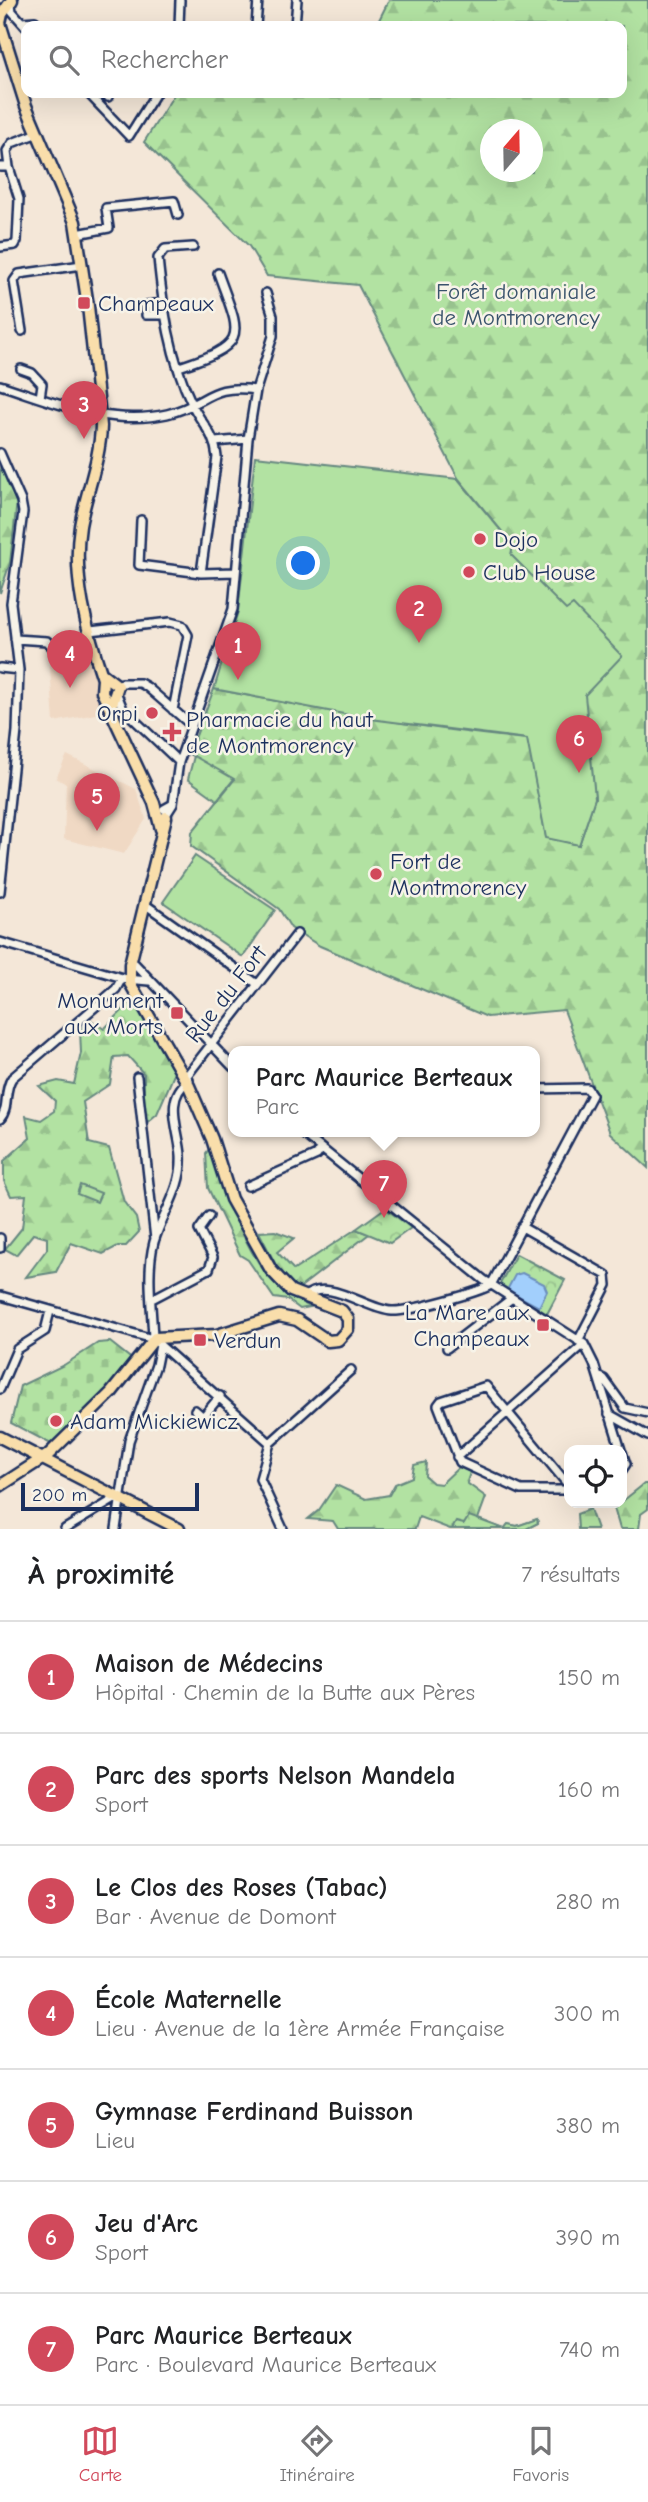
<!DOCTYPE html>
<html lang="fr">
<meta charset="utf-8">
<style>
body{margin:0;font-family:"Comic Neue",sans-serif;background:#f2f2f2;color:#202124}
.controls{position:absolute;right:21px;bottom:21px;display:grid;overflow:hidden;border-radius:14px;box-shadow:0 7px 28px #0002}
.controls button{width:63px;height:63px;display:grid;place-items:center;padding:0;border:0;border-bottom:2px solid #e0e0e0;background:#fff;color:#202124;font:35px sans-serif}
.compass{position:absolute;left:480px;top:119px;width:63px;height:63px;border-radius:50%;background:#fff;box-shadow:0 7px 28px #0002;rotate:20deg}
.scale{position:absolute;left:21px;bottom:18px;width:178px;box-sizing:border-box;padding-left:7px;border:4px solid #1b2f5e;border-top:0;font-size:19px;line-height:24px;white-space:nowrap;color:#1b2f5e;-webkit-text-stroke:5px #f7f3e8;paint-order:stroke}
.you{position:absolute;left:304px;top:564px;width:24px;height:24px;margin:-18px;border:5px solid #fff;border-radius:50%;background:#1a73e8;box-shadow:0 0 0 10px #1a73e833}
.badge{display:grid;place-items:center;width:46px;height:46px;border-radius:50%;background:#d1495b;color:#fff;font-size:23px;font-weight:700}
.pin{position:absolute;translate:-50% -58px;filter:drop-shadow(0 2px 4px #0008)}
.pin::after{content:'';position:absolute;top:37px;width:24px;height:21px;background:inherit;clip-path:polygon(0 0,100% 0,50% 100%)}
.popup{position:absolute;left:228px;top:1046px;width:312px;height:91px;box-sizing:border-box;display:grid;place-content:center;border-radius:14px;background:#fff;filter:drop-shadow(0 2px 5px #0005);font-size:23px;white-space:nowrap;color:#757577}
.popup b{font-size:26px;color:#202124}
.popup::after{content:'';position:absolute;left:50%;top:100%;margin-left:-14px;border:14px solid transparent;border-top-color:#fff}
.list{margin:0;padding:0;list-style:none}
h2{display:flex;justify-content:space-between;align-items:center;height:91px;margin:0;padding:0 28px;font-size:30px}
h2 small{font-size:23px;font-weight:400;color:#757577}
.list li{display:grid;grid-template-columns:46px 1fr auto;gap:21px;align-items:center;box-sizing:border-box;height:112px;padding:0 28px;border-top:2px solid #e0e0e0}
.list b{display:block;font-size:26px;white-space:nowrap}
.list p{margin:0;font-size:23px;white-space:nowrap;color:#757577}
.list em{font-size:23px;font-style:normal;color:#757577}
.icon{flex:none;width:38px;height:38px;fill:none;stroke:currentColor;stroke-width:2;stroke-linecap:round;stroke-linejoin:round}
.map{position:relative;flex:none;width:648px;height:1529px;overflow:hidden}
.search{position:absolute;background:#fff;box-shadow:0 7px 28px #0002;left:21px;right:21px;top:21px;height:77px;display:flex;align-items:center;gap:18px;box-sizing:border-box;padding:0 24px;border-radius:14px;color:#757577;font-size:26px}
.sheet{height:875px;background:#fff}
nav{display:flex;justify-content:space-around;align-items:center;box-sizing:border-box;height:98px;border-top:2px solid #e0e0e0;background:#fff;font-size:19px;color:#757577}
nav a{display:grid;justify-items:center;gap:4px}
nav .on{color:#d1495b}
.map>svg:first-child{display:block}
.built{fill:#f0d9c4}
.forest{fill:url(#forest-firs);stroke:#668880;stroke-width:2;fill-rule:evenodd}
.cemetery{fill:url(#cemetery-stones);stroke:#668880;stroke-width:2}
.park{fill:url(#park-crowns);stroke:#668880;stroke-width:2}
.garden{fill:#b2e2a2;stroke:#668880;stroke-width:2}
.water{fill:#a2cffc;stroke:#6c8fbd;stroke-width:2}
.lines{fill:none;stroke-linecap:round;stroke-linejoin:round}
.minor-casing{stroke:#1b2f5e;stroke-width:12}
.major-casing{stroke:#1b2f5e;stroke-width:15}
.minor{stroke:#f7f3e8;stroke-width:7}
.major{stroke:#f9deab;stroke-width:10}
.poi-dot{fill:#d1495b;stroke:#f7f3e8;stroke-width:2.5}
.labels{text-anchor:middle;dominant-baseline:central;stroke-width:5;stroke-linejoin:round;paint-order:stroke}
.park-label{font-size:23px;fill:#39536c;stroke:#f7f3e8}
.poi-label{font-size:23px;fill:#1b2f5e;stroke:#f7f3e8;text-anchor:start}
.street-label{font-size:23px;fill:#1b2f5e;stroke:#f7f3e8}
</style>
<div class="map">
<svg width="648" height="1529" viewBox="0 0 648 1529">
<defs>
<pattern id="forest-firs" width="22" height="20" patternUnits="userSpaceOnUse" patternTransform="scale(1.75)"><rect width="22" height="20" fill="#b2e2a2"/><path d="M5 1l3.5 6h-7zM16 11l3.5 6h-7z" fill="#98c28e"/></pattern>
<pattern id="cemetery-stones" width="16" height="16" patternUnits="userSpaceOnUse" patternTransform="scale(1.75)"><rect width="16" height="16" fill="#b2e2a2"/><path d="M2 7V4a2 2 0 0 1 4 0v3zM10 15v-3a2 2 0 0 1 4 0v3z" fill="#98c28e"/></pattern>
<pattern id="park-crowns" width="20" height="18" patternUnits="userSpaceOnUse" patternTransform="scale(1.75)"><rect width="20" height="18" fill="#b2e2a2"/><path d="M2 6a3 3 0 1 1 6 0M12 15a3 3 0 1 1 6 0" fill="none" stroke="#98c28e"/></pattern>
</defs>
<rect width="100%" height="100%" fill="#f4e7d8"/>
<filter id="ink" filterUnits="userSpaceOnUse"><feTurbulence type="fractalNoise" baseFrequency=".0143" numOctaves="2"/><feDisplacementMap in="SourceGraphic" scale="14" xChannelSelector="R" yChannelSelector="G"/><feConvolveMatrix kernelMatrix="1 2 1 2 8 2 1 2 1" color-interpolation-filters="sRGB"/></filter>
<g filter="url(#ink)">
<!-- built -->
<path class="built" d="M49,653L89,656L106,712L54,722Z
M67,755L136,789L146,819L124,854L64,839L66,784L56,778Z"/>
<!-- forest -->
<path class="forest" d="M389,0H648V1168L610,1133L564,1010L487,1017L320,946L291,928L279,909L191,846L192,832L234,780L189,754L214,689C318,709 422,729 528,739L546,837L579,845L595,798L572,606L566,611L511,555L513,545L458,478L358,285L267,276L249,246L144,142L175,93H622V26H376ZM490,130H532V172H490Z
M0,459L17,501L10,563L0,593Z
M133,1000L175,1072L157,1114L144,1125V1074L128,1056L114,1057L110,1084L83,1102L89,1143L109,1148L124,1202L136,1218L139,1232L126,1246H118L103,1254L71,1243L56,1272L26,1277L47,1249V1238L33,1234L16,1255L5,1249L22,1228L26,1195L11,1196L4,1181V1161L30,1138L26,1116L41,1120L54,1111L55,1101L39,1086L58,1081L74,1084L81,1053L80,1030L91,1020L104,1029Z
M210,1148C221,1186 250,1266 282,1290C290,1296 301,1302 310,1307L300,1309L288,1300L274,1298L248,1260L240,1255L208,1188L206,1153Z
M356,1229L369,1234L298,1289L281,1275L259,1232L275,1231L294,1238L277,1252L294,1270Z
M426,1462L425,1476L433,1483L441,1484L459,1467L470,1472L467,1483L486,1497L478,1519L504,1529L508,1524L517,1526L537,1519L538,1523L526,1529H450L419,1517L415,1529H338L333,1521L308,1519L319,1510L336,1485L366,1499L389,1495L395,1484L412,1477L414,1465Z
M644,1484H648V1509L641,1514L639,1529H620L614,1508Z
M590,1509L597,1529H578L577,1514Z"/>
<!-- cemetery -->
<path class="cemetery" d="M110,1342L134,1361L110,1390L53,1445L11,1423L20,1386L64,1365L98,1343Z"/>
<!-- park -->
<path class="park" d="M385,1208L411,1228L390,1243L356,1229Z
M516,1254L565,1280L547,1314L500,1284Z
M469,1516L504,1529L508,1524L517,1526L537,1519L538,1523L526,1529H452L456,1522L464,1524Z"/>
<!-- garden -->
<path class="garden" d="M255,456L458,479L513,545L511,555L566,610L573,605L622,656L585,695L595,798L579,845L546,838L527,739L370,719L214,689L238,611Z
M194,756L234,779L217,800L188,779Z
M195,856L275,910L243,957L163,902Z
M80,1185L101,1193L97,1202L77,1194Z"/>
<!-- water -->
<path class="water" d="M522,1273L544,1284L547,1291L539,1307L507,1290L515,1275Z"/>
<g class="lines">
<defs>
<path id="minor" d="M11,4L12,11L26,27
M22,22L35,21L40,26
M179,26L180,0
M256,26L258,0
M295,26L297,0
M88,93L129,136L156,93
M104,93L108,97
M0,167H9L7,151L12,143L38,133
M77,234L109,228L106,208L174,201L178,215
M0,247L15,245L17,241L19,199L9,167
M193,247L165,249L158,258C163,308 170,358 192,404C202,426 214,431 217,457L201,573
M163,303L147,305L146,315H165
M22,331L14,281L19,274L82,265
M179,367C251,343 241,337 218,273
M21,369L32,373L42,384L40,398
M0,385C54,402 109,427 167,414C209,404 208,383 256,390
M215,442L248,439
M0,453L21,501L23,512L11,603L19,670L17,731L0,892
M141,520L139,565L201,573L236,572
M90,631L170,622L182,625L188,635L173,710
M15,639L47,641L54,649H93
M0,668L19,670
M122,683H140L147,687L192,726
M117,694L123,709L179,762
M173,804L179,762L233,609L248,439L256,390L273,336V316L266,293
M164,809L173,804L166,815
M146,905L256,983
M0,942L126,979L149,981
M135,964L233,1067
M137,1077L155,1239
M185,1078L297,934
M0,1119C10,1108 3,1091 12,1078L116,989L122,978
M301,1132L484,1280L584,1344L594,1364L621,1450
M248,1186L317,1155L321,1149
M522,1227L606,1275L607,1285L578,1341
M0,1238V1248
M491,1285L592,1095L587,1088L534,1089
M1,1296L153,1339L160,1345L156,1365L129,1441L116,1529
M304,1297C328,1276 366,1310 392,1311C407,1312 477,1293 491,1285
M152,1299L209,1269L213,1257L199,1230L209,1216
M153,1339C152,1308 146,1272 154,1242C163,1212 183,1188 181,1155C179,1129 163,1099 189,1080
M160,1345L270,1443
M447,1348L512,1298
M598,1376L604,1379L625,1408L648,1413
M0,1389L17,1349L45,1331L50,1311
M195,1410L203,1417L220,1396
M609,1414L648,1436
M270,1443L351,1370
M270,1443L260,1479L283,1529
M622,1452L626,1464L622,1470
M457,1457L584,1344
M569,1486L486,1386L441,1401L438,1405L460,1462L521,1490H569
M65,1529L118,1497"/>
<path id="major" d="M0,23L26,106L75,222L88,306L101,426C100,461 86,492 80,526C72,576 87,632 103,679L102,692L154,803L161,829
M0,23L2,14L12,0
M101,673L118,686L111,706
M0,1437L179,1529
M0,1486L48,1455L111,1393L155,1338L217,1335L279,1316L297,1320L328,1341L338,1340L348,1329V1319L342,1311L291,1291L271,1270L231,1199L212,1139L189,1086L130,983V964L166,817"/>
</defs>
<!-- minor casing -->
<use href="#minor" class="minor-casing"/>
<!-- major casing -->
<use href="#major" class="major-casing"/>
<!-- minor -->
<use href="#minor" class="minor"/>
<!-- major -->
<use href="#major" class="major"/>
</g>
</g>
<!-- markers -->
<g class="poi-dot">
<rect x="77" y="296" width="14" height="14" rx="3.5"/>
<circle cx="480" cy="539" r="7"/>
<circle cx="469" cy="572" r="7"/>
<circle cx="152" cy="713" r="7"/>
<path d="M168.5 721.5h7v7h7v7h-7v7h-7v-7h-7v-7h7z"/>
<circle cx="376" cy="874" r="7"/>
<rect x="170" y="1006" width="14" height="14" rx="3.5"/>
<rect x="536" y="1318" width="14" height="14" rx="3.5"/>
<rect x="193" y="1333" width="14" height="14" rx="3.5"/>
<circle cx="56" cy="1421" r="7"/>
</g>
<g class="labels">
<!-- park labels -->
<g class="park-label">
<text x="516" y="291">Forêt domaniale<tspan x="516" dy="26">de Montmorency</tspan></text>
</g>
<!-- poi labels -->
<g class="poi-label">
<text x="98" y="303">Champeaux</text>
<text x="494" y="539">Dojo</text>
<text x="483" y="572">Club House</text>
<text x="138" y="713" text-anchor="end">Orpi</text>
<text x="186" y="719">Pharmacie du haut<tspan x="186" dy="26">de Montmorency</tspan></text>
<text x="390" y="861">Fort de<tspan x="390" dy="26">Montmorency</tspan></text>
<text x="163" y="1000" text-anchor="end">Monument<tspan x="163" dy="26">aux Morts</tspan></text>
<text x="529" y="1312" text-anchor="end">La Mare aux<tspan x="529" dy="26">Champeaux</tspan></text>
<text x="214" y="1340">Verdun</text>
<text x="70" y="1421">Adam Mickiewicz</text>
</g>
<!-- street labels -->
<g class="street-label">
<text transform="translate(226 994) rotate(-52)">Rue du Fort</text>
</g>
</g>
</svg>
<div class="controls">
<button><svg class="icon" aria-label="locate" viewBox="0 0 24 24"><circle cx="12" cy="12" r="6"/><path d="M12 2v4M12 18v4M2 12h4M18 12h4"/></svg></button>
</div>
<svg class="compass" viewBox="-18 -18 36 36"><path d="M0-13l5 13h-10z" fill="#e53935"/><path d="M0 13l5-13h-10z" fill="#757577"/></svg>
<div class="scale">200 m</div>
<div class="you"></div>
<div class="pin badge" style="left:238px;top:680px">1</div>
<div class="pin badge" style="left:419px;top:643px">2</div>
<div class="pin badge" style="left:84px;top:439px">3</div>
<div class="pin badge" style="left:70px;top:688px">4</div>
<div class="pin badge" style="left:97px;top:831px">5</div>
<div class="pin badge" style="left:579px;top:773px">6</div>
<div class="pin badge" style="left:384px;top:1218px">7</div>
<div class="popup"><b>Parc Maurice Berteaux</b>Parc</div>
<div class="search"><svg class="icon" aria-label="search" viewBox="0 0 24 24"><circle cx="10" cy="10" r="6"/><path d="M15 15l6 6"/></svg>Rechercher</div>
</div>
<section class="sheet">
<h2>À proximité<small>7 résultats</small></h2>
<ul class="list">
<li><span class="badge">1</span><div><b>Maison de Médecins</b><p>Hôpital · Chemin de la Butte aux Pères</p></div><em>150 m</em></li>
<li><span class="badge">2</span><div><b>Parc des sports Nelson Mandela</b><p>Sport</p></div><em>160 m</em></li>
<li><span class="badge">3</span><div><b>Le Clos des Roses (Tabac)</b><p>Bar · Avenue de Domont</p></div><em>280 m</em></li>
<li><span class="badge">4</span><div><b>École Maternelle</b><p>Lieu · Avenue de la 1ère Armée Française</p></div><em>300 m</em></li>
<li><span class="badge">5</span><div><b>Gymnase Ferdinand Buisson</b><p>Lieu</p></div><em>380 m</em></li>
<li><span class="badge">6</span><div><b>Jeu d'Arc</b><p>Sport</p></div><em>390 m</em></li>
<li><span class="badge">7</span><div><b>Parc Maurice Berteaux</b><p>Parc · Boulevard Maurice Berteaux</p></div><em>740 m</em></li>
</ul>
</section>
<nav>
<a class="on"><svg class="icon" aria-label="map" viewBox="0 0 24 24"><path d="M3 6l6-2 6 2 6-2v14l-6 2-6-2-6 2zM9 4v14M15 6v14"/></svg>Carte</a>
<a><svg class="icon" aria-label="directions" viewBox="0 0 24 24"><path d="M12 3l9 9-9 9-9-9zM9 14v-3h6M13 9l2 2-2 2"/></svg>Itinéraire</a>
<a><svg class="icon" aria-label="saved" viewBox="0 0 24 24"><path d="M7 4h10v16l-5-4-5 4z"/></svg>Favoris</a>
</nav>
